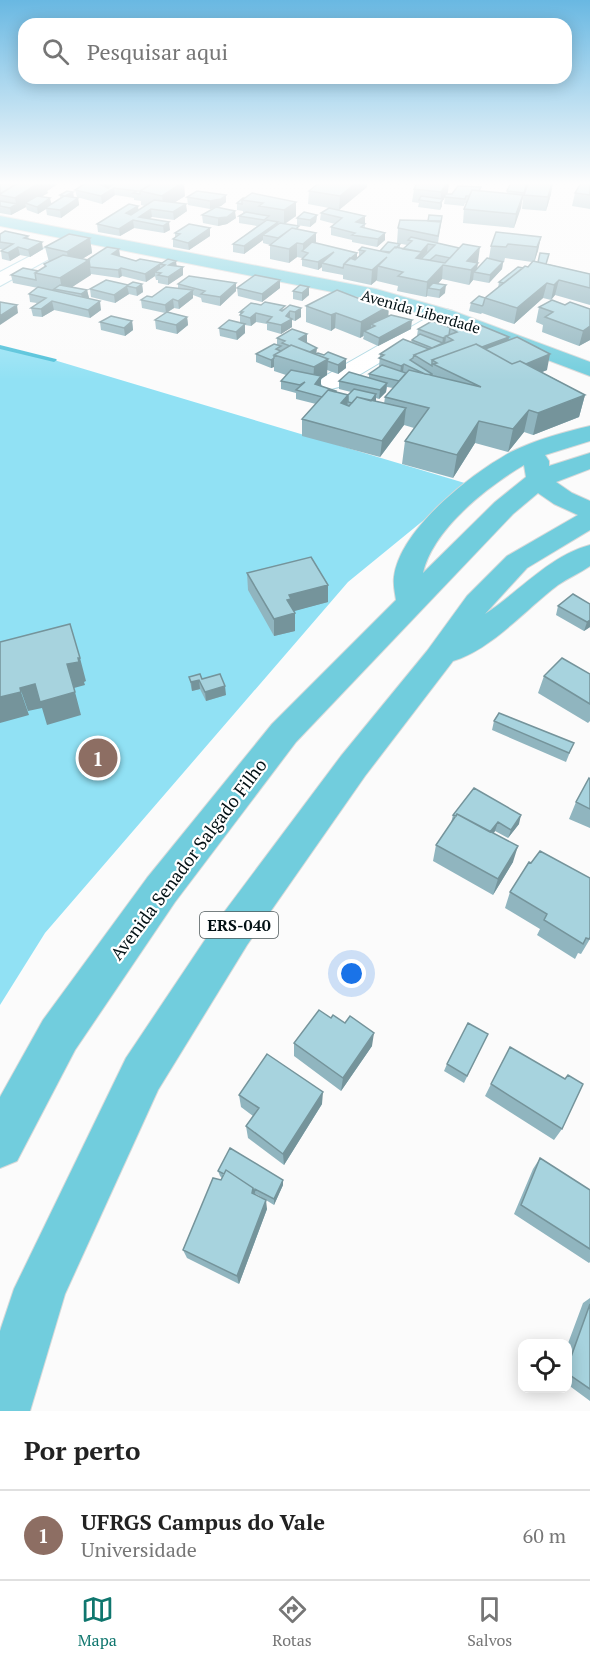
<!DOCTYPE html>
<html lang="pt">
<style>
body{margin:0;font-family:"PT Serif",serif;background:#f2f2f2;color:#222}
.controls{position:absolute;right:18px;bottom:18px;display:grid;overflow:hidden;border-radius:12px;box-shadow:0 3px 15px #0003}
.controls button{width:54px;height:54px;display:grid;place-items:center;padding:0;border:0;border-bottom:2px solid #e0e0e0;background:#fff;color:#222;font:30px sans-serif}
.you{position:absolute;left:352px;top:974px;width:21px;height:21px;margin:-15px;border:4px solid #fff;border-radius:50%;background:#1a73e8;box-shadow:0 0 0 9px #1a73e833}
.badge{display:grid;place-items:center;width:39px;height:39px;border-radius:50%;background:#0f766e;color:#fff;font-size:20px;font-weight:700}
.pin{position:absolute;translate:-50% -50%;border:3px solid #fff;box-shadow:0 2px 6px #0006}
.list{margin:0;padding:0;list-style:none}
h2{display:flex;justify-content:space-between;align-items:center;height:78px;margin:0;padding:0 24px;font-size:26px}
h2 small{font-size:20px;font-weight:400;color:#767676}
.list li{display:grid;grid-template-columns:39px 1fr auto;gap:18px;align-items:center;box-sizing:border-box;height:90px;padding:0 24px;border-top:2px solid #e0e0e0}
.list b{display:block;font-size:22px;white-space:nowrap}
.list p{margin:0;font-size:20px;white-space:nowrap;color:#767676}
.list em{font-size:20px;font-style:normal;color:#767676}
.icon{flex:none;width:33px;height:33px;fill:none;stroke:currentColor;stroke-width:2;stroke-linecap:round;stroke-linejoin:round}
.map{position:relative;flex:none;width:590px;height:1411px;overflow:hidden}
.search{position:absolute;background:#fff;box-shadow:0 3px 15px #0003;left:18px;right:18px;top:18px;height:66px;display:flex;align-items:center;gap:15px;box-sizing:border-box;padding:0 21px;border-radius:18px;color:#767676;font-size:22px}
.sheet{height:168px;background:#fff}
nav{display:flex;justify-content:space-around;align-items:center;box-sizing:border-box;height:84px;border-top:2px solid #e0e0e0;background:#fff;font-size:16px;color:#767676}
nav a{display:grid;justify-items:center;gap:3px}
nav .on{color:#0f766e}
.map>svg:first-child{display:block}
.green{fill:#91e1f4}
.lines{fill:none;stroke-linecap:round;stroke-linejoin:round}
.stream{fill:#4abfd8;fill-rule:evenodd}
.minor-casing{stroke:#a8d5e0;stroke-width:2}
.major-casing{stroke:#d7d9d9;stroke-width:2}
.minor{fill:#fff;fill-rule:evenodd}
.major{fill:#71cddd;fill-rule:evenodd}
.wall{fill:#90b5bf;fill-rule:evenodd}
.shaded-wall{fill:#75949b}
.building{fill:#a7d3de;stroke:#75949b;stroke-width:1.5}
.labels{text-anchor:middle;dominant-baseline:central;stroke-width:4.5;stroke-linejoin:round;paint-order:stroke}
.far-street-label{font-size:15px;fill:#021014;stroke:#fff}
.shield{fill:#fff;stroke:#4e585a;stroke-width:1.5}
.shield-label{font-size:16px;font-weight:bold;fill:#021014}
.street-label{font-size:18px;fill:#021014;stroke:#fff}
</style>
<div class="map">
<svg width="590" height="1411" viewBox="0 0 590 1411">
<rect width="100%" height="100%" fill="#fbfbfb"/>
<!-- green -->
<path class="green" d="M0,347L54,360L468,484L348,582L45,933L0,1005Z"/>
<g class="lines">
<!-- stream -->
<path class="stream" d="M0,345L56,359L57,360L54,362L0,349Z"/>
<defs>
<path id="minor" d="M76,232L82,233L85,237L82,241L0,286V272Z
M446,309L453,311L456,315L453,319L339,387L331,389L323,387L320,382L323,377L439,311Z"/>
<path id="major" d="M0,216L376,289L453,311L590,362V376L439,319L373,300L0,226Z
M590,426V441L545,455L549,461V466L590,453V469L556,482L572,493L590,501V530L527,568L485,614C519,592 549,556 590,545V566C580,573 568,578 558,585C527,608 491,650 453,661L365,776L247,945L158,1090L65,1294L30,1411H0V1331L14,1289L126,1058L219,919L341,756L427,651L467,596L507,556L578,515L554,504L538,493L513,514L296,742L175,902L75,1050L17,1161L0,1168V1097L43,1020L147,878L272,724L396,600C395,593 393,585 394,577C400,529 471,474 511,452C535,440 564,432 590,426ZM524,465L526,477L495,502L423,573C433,529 487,487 524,465Z"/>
</defs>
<!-- minor casing -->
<use href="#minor" class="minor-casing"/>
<!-- major casing -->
<use href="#major" class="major-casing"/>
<!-- minor -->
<use href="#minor" class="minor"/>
<!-- major -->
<use href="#major" class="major"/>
</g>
<!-- wall -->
<path class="wall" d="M86,183H150L185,196L174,203L187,211L174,220L152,217L149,218L170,230L164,233L134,228L120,236L98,232L97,224L139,210L145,206L141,205V201L134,200V198L115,195L102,204L77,197L75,190Z
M319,183H367V187L339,210L365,216L364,224H365V228L385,240L377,247L352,242V240L331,235V227L335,224L320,220L321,213L329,208L308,204L309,191Z
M590,183V209L572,206L575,193Z
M0,184L56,185L47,191L48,193L41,197L51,204L60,199V195L73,192L74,198H78L79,205L61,218L47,215L46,209L38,214L27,210L26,207L11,215L0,213Z
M414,189L448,192L447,194H452L480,191L507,193V191L551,194L546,211L522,209L523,198L514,228L463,223L464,209L467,203H465L464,206L444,204L445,197L442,202V206L440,210L418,207L419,203L412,202Z
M252,193L296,216L285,224L299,229L316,243L357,253V258L359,256V250L380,251L400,244V248L403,249L407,245L397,243L398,228L442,216L438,243L478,262L477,270L489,258L491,246L541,237L535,261L590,274V305L555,295L551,300L543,298L514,324L482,313L481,314L469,311L471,303L485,298L498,288L499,282L523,268L528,267L532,262L505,258L504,262H503L502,269L489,283L473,280L469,285L442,279L438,284L445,293L439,298L427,296L426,297L397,291L398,286L377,281V280L371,285L343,279V275L322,271V267L318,270L302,266V258L297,257L289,263L270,259V245L263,243V240L244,254L233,252V244L257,226L239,223V216L243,213V211L237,210V203Z
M187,197L226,202L221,206L218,207L236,218L227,224L218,226L203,223L202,215L214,208L210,209L188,205Z
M317,215L316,222L310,227L297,225V218Z
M210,228V236L189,250L173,247V239L175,238V233Z
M0,234L28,236L29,239L43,249L30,257L20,255L10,261L2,259L1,251L3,250L0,249Z
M90,238L92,253L82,259L87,260L119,249L120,256L136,261L183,267V275L168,285L158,283V280H156L155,276L146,282L122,276L119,278L91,274L72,287L87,290L89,298L88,299L101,310L90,318L54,310L42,317L33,316L31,308L37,303L30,302L29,294L38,288L13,283L11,275L38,271L45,267L44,264L49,262L45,247Z
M236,283V291L220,306L202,302L201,298L193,295V298L179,309L174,308L168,312L187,317L188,325L177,334L156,329L155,320L165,313L142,308L141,300L178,288V284Z
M142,284L143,292L137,296L129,294L115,303L91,297L90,289Z
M309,287V295L302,301L293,299V291Z
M237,288H280L262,302L238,296Z
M360,299L379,302L389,316L411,329L378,346L363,339L364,336L360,338L335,328L331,331L306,322V306Z
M261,305L285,309L301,308V317L295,321L292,320V327L281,334L267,330V324L256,322L251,326L245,325V333L237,340L220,336L219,328L240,323V312Z
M565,305L590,309V340L579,346L542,332L543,325L536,322L539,307Z
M132,321L133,330L125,336L101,330L100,322Z
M451,328L509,340L547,370L542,372L585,395L579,417L533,435L524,432L508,452L475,443L453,478L402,464L405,441L414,428L404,425L380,457L302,436V419L316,404L296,399V393L281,389V381L286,375L274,371V367L271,368L256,362V354L277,345V338L307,343L316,354L346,368L338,374L327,370V375L321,379L320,386L336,391V392L348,395L351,392L339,389V381L369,378V374L379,367L380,354L411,343L412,340L417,336L418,329ZM387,387L393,388L385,397L384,404L376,402V398L379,399L386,392Z
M247,573L328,585V602L293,611L295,631L274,636L248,590Z
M590,604V627L584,631L556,615L558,606Z
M590,674V721L588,723L538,693L544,676Z
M189,677L202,679L226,695L206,701L200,689L192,691Z
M494,721L570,752L566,762L492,730Z
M590,779V828L569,819L576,802Z
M453,815L519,824L508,838L495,831L494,833L513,862L493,895L433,861L436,845L451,823Z
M510,892L590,939L581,954L578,953L575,959L537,935L540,929L505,908Z
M488,1034L464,1083L444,1071L447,1064Z
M294,1043L372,1046L341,1091L294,1056Z
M568,1075L562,1129L554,1140L485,1096L491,1084L565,1079Z
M239,1095L322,1104L284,1165L248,1138L246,1126L253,1116L241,1107Z
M540,1158L590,1190V1262L589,1263L514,1214L533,1169Z
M218,1171L283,1180V1185L274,1205L256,1194L267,1209L239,1284L187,1258L183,1250L221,1180L222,1178L220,1176Z
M590,1298V1401L567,1384V1346L583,1303Z"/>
<!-- shaded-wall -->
<path class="shaded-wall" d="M39,183H56V185L47,191L48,193L29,204L25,203L26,207L11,215L10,208L16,204L15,198Z
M108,183L109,188L104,191L103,184Z
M182,183H184L185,196L164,209L162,196Z
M356,183H367V187L339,210L340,196Z
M447,183H449L448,192L442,202V206L440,210L441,192Z
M553,183L551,194L546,211L548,197Z
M114,188L115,195L102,204L101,196Z
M73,192L74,199L65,196Z
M226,195V202L221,206L210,209V201Z
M523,195L521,208L514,228L516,214Z
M50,198L52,206L45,208L46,209L38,214L37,207Z
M78,198L79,205L61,218L60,210Z
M296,202V216L284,224V210Z
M186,204L187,211L174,220L173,212Z
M138,206L139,213L127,221L126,213Z
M151,209L152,217L143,222L139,217Z
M235,211L236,218L227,224L218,226V218Z
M317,215L316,222L310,227V220Z
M365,216V224L355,230L356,222Z
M133,220L134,228L120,236L119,229Z
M169,222L170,230L164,233L163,226Z
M278,222V229L263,235V240L244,254V246Z
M210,228V236L189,250L188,243Z
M316,233V247L308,253L303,251V244Z
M385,233V240L377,247L378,239Z
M541,237L538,251L534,262L537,247Z
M90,238L92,253L69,267L67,252Z
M42,242L43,249L30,257L28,250Z
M297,243V257L289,263V249Z
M428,244L427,252L421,258H416Z
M18,247L20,255L10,261L8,253Z
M480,247L478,262L470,270L467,261Z
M119,249L120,257L112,254Z
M334,252L322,263V267L318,270V262Z
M357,253V261H348Z
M387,257L378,266L377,280L371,285L372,270Z
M89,260L91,275L66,291L62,290L60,278Z
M176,261L177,268L169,265Z
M503,262L502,269L489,283L490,275Z
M478,263L476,272H474L473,280L469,285L471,270Z
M160,264V272H155V276L146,282L145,274Z
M443,265L442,279L433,289L428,288L427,296L426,297L427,282Z
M183,267V275L168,285V277Z
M121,268L122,276L119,278L118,270Z
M280,280V288L262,302V294Z
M559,280L555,295L551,300L554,285Z
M236,283V291L220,306V297Z
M547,283L543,298L514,324L517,308Z
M142,284L143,292L137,296L136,288Z
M446,285L445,293L439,298L440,290Z
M127,286L129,294L115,303L114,295Z
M309,287V295L302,301V293Z
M87,290L89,298L83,302L81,294Z
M193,290V298L179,309L178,301Z
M379,297L378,312L389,306L388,321L375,326L371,324V331H364L363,336L360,338L361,322L374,300Z
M173,299L174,308L166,313L165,305Z
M52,301L54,310L42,317L41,309Z
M100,301L101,310L90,318L88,310Z
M17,305L18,313L0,325V316Z
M301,308V317L295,321V312Z
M290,311V319H292V327L281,334V325L286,316Z
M256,313V322L251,326L250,318Z
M336,313L335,328L331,331V315Z
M187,317L188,325L177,334L176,325Z
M412,320L411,329L378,346L379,338Z
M132,321L133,330L125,336L124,328Z
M245,324V333L237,340L236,332Z
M590,326V340L579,346L583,331Z
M307,334V343L299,339Z
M446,337L445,345L442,344L443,338Z
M509,337L507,353L436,365Z
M317,348L316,356L309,352Z
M550,354L547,370L508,386L511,370Z
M274,358V367L271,368V360Z
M328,359L327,375L321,379V385L315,392L313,383L314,367Z
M346,359V368L338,374V365Z
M404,364L403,372L400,375L401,366Z
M387,383L386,392L379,399L380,390Z
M376,394V403L368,404Z
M348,395L347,412L341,403Z
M585,395L579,417L533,435L538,413Z
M406,408L404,425L380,457L382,441Z
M529,410L524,432L508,452L513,429Z
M479,421L475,443L453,478L457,455Z
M328,585V602L291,612L295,613V631L274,636V619L287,600L289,595Z
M590,620V627L584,631L587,622Z
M78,658H80L86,681L84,682L85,685L74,688L67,664Z
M199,680L200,689L192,691L191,682Z
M35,684L75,692L81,715L47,725L42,708L28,711L20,688Z
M225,686L226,695L206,701L205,692Z
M21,692L29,715L0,723V697Z
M521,815L519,824L508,838L511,830Z
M498,822L495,831L485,844L488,835Z
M518,846L513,862L493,895L498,879Z
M374,1033L372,1046L341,1091L343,1078Z
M323,1092L322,1104L284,1165L283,1154Z
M283,1180V1185L274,1205V1199Z
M266,1200L267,1209L239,1284L237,1276Z"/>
<!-- building -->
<path class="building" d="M18,183H39L15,198L0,195V194Z
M18,183L0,194V184Z
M86,183H97L108,188L114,183L152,184L140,191V194L133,193L137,191L114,188L101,196L75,190Z
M153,183H182L162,196L140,191Z
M319,183H356L340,196L309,191Z
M417,183H447L441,192L414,189Z
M511,183H527L524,193L507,191Z
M528,183H552L548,197L524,195Z
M581,183H590V195L575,193Z
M458,186L481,187L479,191L472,190L469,196H466L465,199L445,197V194H452Z
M472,190L523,195L516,214L464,209Z
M67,191L73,192L65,196L60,195Z
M197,191L226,195L221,199L210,201L187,197Z
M252,193L296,202L284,210L259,206L263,203L242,200Z
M37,196L50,198L37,207L25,203Z
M64,196L78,198L60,210L45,208Z
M421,196L443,199L440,203L419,200Z
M243,198H244L242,200V204L237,203Z
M154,200L186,204L173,212L151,209L139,217L169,222L163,226L133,220L119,229L97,224L129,204L138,206L126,213L131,215Z
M0,201L17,204L10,208L0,206Z
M216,207L235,211L227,217L218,218L202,215Z
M329,208L365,216L356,222L365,224L361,227L385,233L378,239L352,235L355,233L331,227L342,218L321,213Z
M246,212L269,216L264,220L239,216Z
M304,212L317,215L310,220L297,218Z
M429,215L442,216L441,222L428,221Z
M267,220L278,222L244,246L233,244Z
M400,220L441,221L438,236L398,228Z
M280,223L299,226L296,229L292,228L278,238L263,235Z
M189,224L210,228L188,243L173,239L180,234L175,233Z
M292,228L316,233L303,244L297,243L289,249L270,245Z
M5,231L28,236L24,238L42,242L28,250L18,247L8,253L1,251L13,244L0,242V234Z
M496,232L541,237L537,247L508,244L506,247L491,246Z
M69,234L90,238L67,252L45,247Z
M411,237L459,248L450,258L436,255L430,260L421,259L435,245L428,244L421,252L403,249L412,241L408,240Z
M312,242L357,253L344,264L343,268L322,263L334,252L318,262L302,259L308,253L302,251Z
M388,242L400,244L396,248L395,247L390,252L380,251Z
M463,244L480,247L467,261L478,263L471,270L443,265L427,282L398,276L403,272L378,266L387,257L372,270L344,264L350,258L355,260L365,251L359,250L362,247L389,253L395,247L422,252L416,258L445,263Z
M107,247L119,249L112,254L136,261L140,259L162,263L168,259L176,261L169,265L183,267L168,277L158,275L161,273L155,272L165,265L160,264L145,274L121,268L118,270L90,267L89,260H87Z
M540,253L549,254L546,264L538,262Z
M63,255L89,260L60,278L35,273L46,266L44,264Z
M487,258L503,262L490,275L474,272Z
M533,261L590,274V288L559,280L554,285L547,283L517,308L485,298L525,266L528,267Z
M518,267L523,268L504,283L499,282Z
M23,268L38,271L35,273L36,280L11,275Z
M255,275L280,280L262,294L237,288Z
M189,276L236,283L220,297L201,294L205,291L178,284Z
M106,280L128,285L133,282L142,284L136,288L127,286L114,295L90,289Z
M433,283L446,285L440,290L428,288Z
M60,285L87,290L81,294L54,289Z
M300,285L309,287L302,293L293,291Z
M38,287L100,301L88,310L52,301L41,309L31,308L46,298L29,294Z
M166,287L193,290L178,301L173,299L165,305L141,300L147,296L152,297Z
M337,290L360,299L369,294L379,297L374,300L389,306L361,322L336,313L331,315L306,306Z
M479,296L485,298L483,305L482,306L471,303Z
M552,300L565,305L570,302L590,309V326L583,331L545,317L553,312L539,307Z
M0,302L17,305L0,316Z
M265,302L285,306L280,310L282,311L290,305L301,308L295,312L290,311L286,316L292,319L281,325L267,322L272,317L256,313L250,318L240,315L243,312H240L251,303L261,305Z
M167,312L187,317L176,325L155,320Z
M391,315L412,320L379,338L364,331L375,326L371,324Z
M111,316L132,321L124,328L100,322Z
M229,320L245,324L236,332L219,328Z
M432,321L451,328H450L449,335L443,338L418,329Z
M470,321L509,337L482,347L476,344L432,360V366L414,355L453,340L446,336L457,332L450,328Z
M292,329L307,334L299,339L317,348L310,352L291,345L290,346L282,343L285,341L277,338Z
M420,334L443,343L432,348L412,340Z
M517,337L550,354L526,364L520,361L512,364L485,349Z
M403,339L429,349L414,355L413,358L410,360L432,374V375L425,374L404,364L401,366L379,358L384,355L380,354Z
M274,344L281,346L276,349L281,351L274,355V358L271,360L256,354Z
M476,344L512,364L520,361L585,395L538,413L529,410L513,429L479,421L457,455L405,441L429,408L385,397L409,370L481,387L433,364L437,363L432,360Z
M291,345L328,359L314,367L274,355Z
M328,352L346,359L338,365L327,361L328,359L315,354L318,353L324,355Z
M382,365L406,373L399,381L369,374Z
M291,370L321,376L315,384L336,391L335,392L328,390L322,397L296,390L305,382L300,385L281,381Z
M349,372L387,383L380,390L339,381Z
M354,389L376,394L371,401L357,397L352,403L348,402V395Z
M328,390L348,395L341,403L349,406L357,397L406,408L382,441L302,419Z
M311,557L328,585L289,595L291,599L287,600L295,613L274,619L247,573Z
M573,594L590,604V620L587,622L558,606Z
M70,624L80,658H78L79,662L67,664L75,692L40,702L35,684L20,688L21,692L0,697V642Z
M562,658L590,674V704L544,676Z
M200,674L202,679L220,674L225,686L205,692L199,680L191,682L189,677Z
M499,713L574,743L569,753L494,721Z
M589,778L590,779V809L576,802Z
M474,788L521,815L511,830L498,822L490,832L457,814L456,816L453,815Z
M457,814L518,846L498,879L436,845Z
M540,851L590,878V937L589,939L586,938L583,944L544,920L547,914L510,892L529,862L531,863Z
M319,1010L331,1018L333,1015L345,1023L350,1016L374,1033L343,1078L294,1043Z
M468,1023L488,1034L467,1076L447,1064Z
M510,1047L565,1079L568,1075L583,1084L562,1129L491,1084Z
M267,1054L323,1092L283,1154L246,1126L259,1108L239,1095Z
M230,1148L283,1180L274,1199L255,1189L254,1193L253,1188L226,1170L224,1174L218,1171Z
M540,1158L590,1190V1249L521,1205Z
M226,1170L253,1188L252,1193L266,1200L237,1276L183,1250L213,1178L221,1180Z
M590,1304V1389L567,1373V1368Z"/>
<!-- sky -->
<linearGradient id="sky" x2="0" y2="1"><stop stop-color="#69b8e2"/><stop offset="0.48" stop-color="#fdfdfd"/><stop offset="1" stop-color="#fdfdfd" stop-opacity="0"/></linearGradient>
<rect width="590" height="381" fill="url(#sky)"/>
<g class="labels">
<!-- far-street labels -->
<g class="far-street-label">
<text transform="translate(421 311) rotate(16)">Avenida Liberdade</text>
</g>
<!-- shield labels -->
<rect class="shield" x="200" y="912" width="78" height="26" rx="4.5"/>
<g class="shield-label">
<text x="239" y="925">ERS-040</text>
</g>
<!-- street labels -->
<g class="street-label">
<text transform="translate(188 859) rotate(-53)">Avenida Senador Salgado Filho</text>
</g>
</g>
</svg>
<div class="controls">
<button><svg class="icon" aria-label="locate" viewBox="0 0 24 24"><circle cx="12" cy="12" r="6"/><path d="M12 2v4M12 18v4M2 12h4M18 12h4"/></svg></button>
</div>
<div class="you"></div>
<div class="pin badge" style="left:98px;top:758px;background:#8d6e63">1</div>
<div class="search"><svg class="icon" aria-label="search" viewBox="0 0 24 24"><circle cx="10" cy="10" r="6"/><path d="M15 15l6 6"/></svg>Pesquisar aqui</div>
</div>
<section class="sheet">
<h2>Por perto<small></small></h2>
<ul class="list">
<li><span class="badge" style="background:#8d6e63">1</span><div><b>UFRGS Campus do Vale</b><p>Universidade</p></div><em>60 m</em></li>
</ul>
</section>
<nav>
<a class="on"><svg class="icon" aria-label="map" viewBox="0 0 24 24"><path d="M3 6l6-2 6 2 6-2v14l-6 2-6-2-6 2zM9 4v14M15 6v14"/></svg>Mapa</a>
<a><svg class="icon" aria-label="directions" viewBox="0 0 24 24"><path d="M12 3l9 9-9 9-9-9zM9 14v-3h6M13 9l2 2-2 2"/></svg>Rotas</a>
<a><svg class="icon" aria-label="saved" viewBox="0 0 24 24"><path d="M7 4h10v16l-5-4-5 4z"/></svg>Salvos</a>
</nav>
